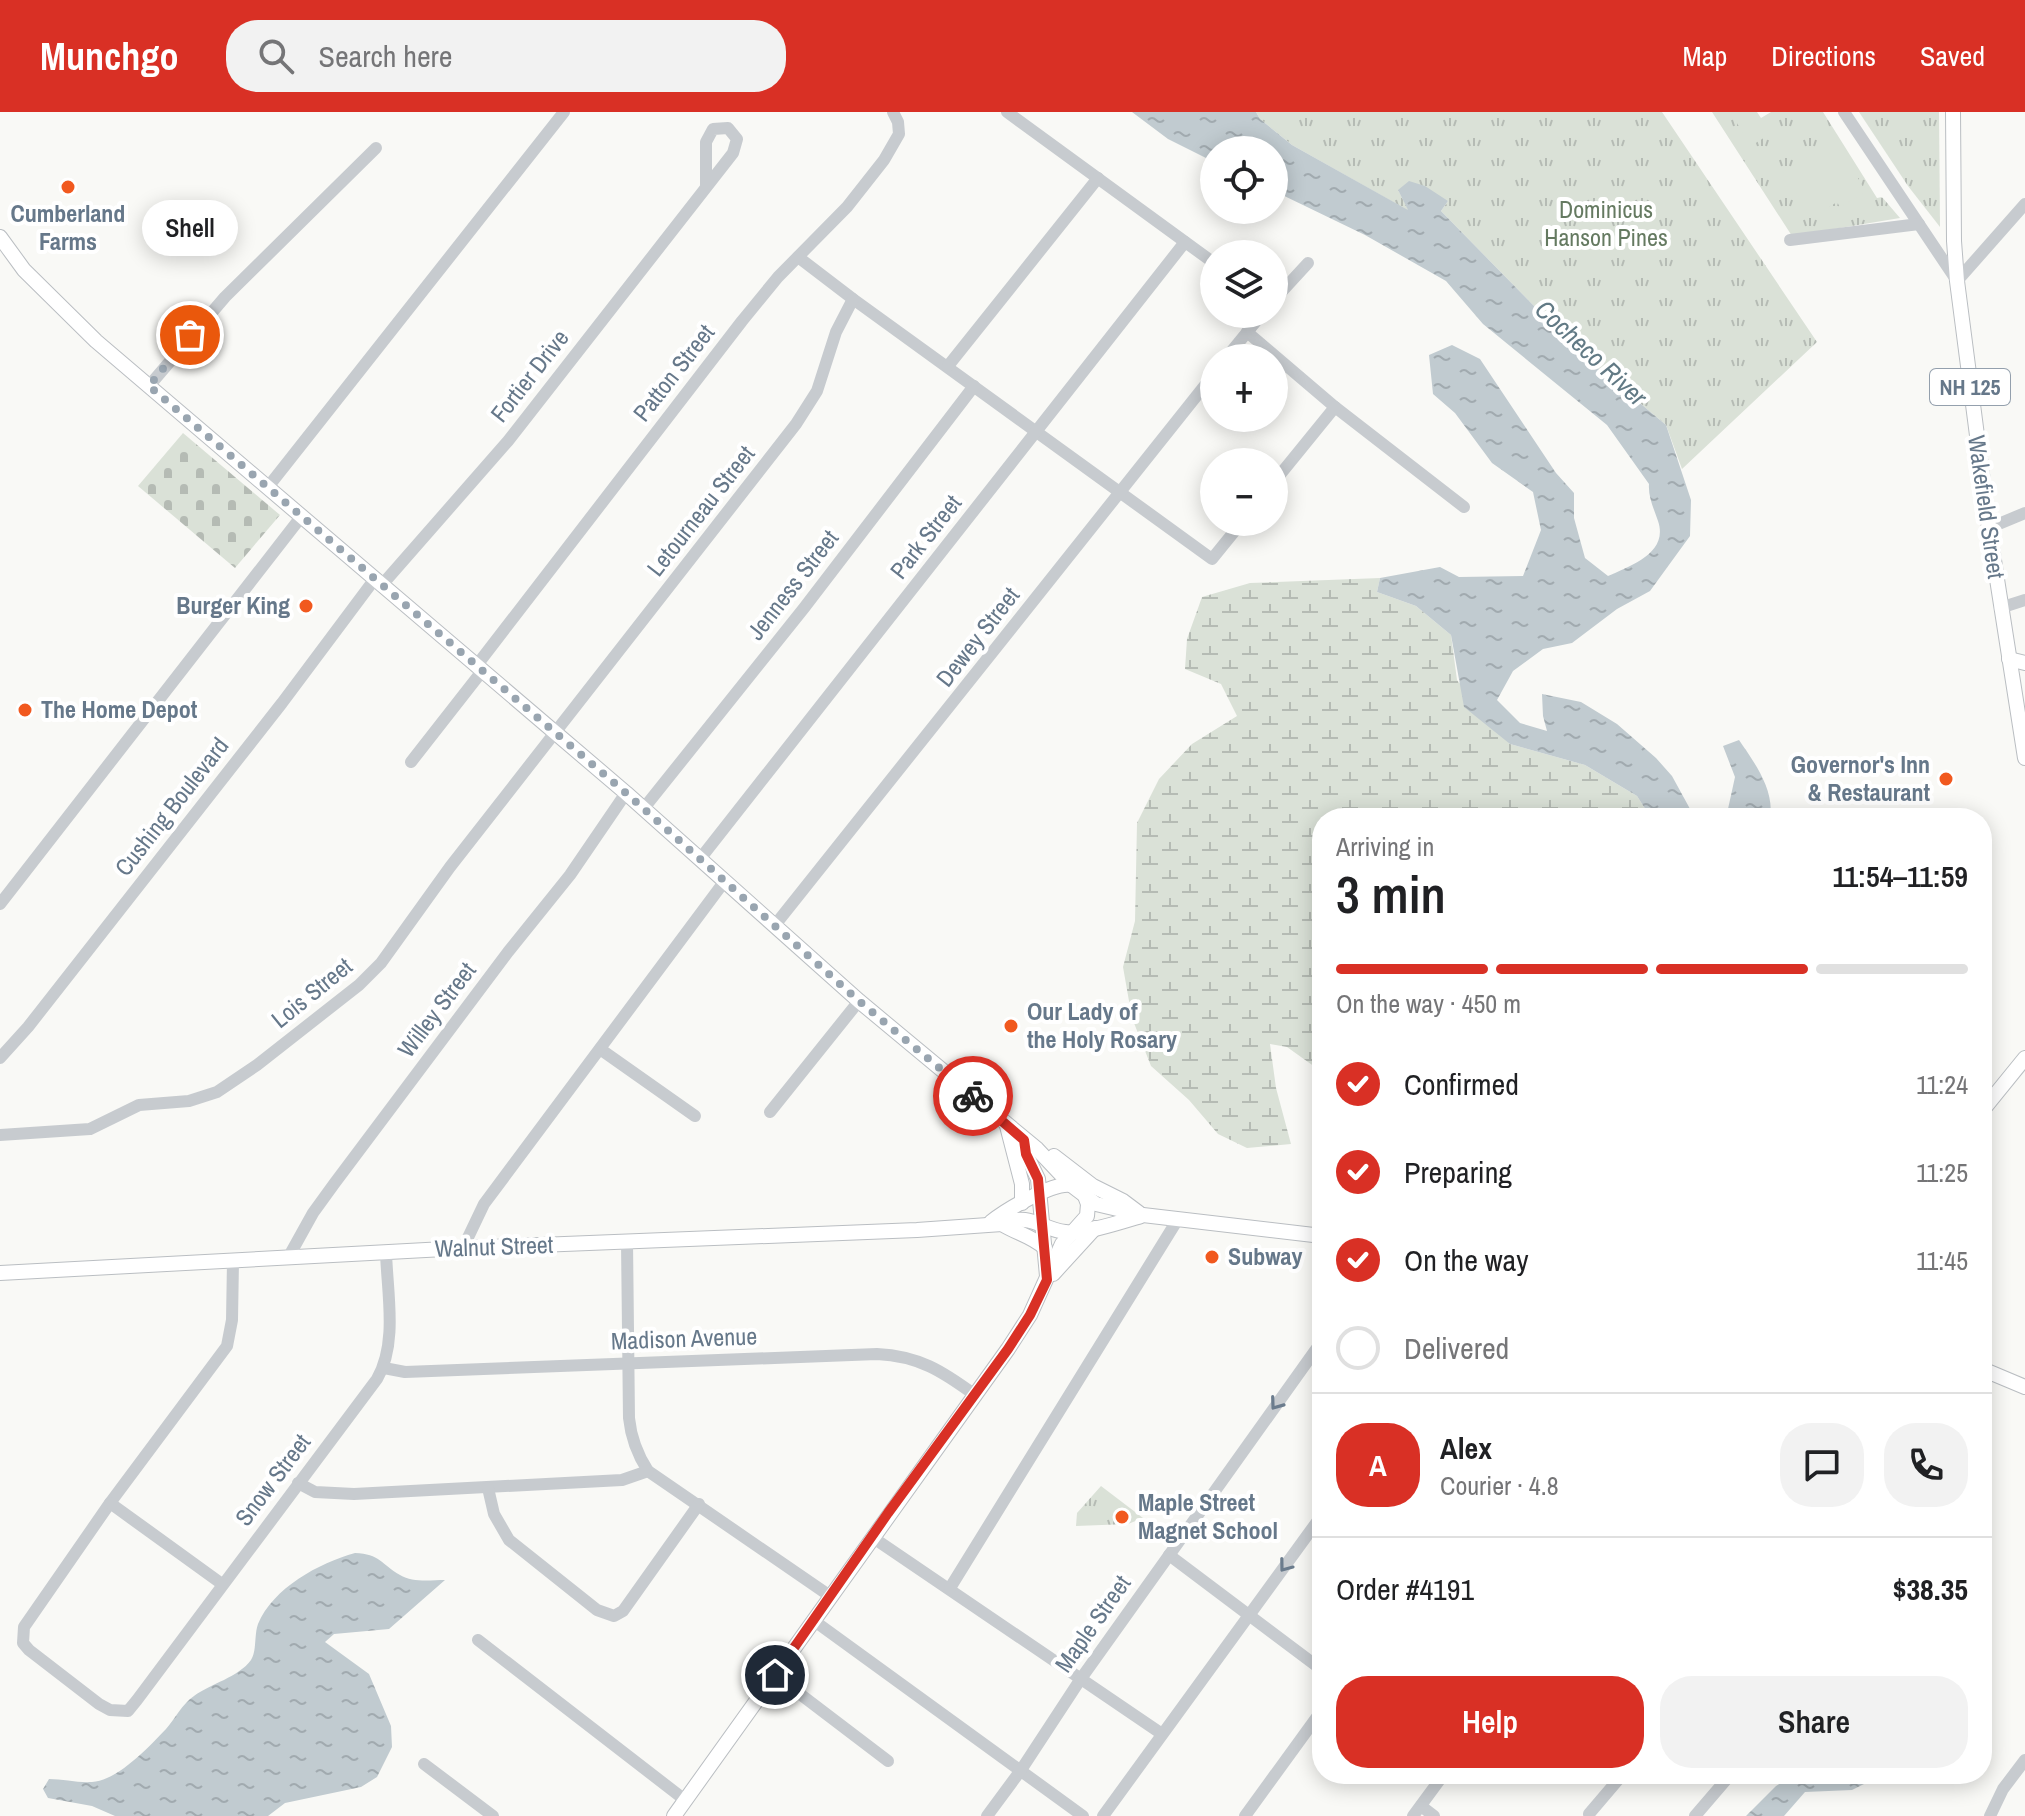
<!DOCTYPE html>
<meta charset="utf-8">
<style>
body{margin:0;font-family:"Archivo Narrow",sans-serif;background:#f2f2f2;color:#202124;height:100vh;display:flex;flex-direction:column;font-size:30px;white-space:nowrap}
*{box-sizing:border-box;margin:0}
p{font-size:26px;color:#757577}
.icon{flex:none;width:44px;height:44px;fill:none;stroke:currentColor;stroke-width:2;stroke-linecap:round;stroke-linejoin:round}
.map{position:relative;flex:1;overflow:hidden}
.drawer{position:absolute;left:1312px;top:696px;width:680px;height:976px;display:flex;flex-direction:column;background:#fff;border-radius:32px;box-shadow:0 4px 20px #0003}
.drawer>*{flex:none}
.tools{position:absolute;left:1200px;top:24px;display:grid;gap:16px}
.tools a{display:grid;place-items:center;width:88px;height:88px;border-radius:50%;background:#fff;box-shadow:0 4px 20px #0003;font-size:40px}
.pin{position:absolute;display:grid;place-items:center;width:68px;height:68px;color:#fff;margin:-34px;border:4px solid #fff;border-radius:50%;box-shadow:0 2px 8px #0007}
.courier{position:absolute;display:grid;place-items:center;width:80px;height:80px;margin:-40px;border:6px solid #d93025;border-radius:50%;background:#fff;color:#222;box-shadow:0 2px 10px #0007}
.bubble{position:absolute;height:56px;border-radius:28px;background:#fff;box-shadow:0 4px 20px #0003;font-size:26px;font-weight:600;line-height:56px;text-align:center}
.overview em{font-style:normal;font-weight:600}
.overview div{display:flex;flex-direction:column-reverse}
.overview{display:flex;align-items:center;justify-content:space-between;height:136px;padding:0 24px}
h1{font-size:52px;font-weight:600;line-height:60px}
.bar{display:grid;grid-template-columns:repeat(4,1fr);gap:12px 8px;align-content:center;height:96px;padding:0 24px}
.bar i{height:10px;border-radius:6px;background:#e0e0e0}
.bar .on{background:#d93025}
.bar p{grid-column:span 4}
.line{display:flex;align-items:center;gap:20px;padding:0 24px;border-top:2px solid #e0e0e0}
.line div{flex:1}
.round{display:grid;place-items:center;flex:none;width:84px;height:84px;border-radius:32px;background:#f2f2f2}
ol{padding:0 24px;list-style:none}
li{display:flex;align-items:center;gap:24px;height:88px}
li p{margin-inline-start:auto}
li .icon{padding:8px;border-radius:50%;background:#d93025;color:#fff;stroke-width:4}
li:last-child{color:#757577}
li i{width:44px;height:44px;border:4px solid #e0e0e0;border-radius:50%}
.action{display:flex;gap:16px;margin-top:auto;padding:16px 24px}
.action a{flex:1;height:92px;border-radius:32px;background:#d93025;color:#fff;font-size:32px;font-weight:600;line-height:92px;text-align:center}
.action a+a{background:#f2f2f2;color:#202124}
header{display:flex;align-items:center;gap:48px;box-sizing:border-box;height:112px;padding:0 40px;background:#d93025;color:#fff}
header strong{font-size:38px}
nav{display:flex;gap:44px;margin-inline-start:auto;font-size:28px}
.search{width:560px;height:72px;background:#f2f2f2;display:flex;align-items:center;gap:20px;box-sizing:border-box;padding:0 28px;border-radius:32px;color:#757577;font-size:30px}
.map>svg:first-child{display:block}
.grass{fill:url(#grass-tufts)}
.wetland{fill:url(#wetland-marsh)}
.cemetery{fill:url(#cemetery-stones)}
.garden{fill:#dae1d7}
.water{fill:url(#water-ripples)}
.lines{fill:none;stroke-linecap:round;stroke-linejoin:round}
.major-casing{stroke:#babec2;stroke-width:16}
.minor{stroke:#c7cbcf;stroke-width:12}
.major{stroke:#fff;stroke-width:14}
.oneway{stroke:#6b7c8d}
.done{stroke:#99a5b0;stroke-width:8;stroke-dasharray:0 14.4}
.route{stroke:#d93025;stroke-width:10}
.poi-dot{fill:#f1591f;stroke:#fff;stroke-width:3}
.labels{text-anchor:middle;stroke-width:8;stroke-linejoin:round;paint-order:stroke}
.shield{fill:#fff;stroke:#94a0ad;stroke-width:2}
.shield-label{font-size:22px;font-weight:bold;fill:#66788a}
.park-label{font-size:24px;fill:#657a61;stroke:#fff}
.poi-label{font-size:24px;font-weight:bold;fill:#66788a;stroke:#fff;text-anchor:start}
.street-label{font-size:24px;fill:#66788a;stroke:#fff}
.water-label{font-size:26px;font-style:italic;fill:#627a85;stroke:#fff}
</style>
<header>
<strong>Munchgo</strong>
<div class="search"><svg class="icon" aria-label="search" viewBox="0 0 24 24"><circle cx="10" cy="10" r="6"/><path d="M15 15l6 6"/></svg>Search here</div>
<nav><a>Map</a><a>Directions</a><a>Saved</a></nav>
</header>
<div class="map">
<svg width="2025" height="1704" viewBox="0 0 2025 1704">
<defs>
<pattern id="grass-tufts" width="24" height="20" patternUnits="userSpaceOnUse" patternTransform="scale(2)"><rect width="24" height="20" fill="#dae1d7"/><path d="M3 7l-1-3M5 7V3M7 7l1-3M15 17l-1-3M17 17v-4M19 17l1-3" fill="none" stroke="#b5bbb4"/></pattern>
<pattern id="wetland-marsh" width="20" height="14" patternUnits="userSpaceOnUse" patternTransform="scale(2)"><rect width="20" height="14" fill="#dae1d7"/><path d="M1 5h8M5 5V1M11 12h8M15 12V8" fill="none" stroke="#b5bbb4"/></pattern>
<pattern id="cemetery-stones" width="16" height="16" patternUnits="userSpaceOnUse" patternTransform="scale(2)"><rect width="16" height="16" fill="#dae1d7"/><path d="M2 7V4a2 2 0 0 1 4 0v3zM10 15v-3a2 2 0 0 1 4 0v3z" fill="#b5bbb4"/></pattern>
<pattern id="water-ripples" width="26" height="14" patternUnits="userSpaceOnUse" patternTransform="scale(2)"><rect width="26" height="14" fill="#c1cbd0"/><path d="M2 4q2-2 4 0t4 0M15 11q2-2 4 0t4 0" fill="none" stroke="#a1aaaf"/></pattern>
</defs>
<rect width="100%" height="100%" fill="#f9f9f6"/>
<g class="grass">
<polygon points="1256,0 1662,0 1817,230 1682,357 1666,313 1579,240 1441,99 1448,89 1398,78 1409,99 1292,33 1260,7"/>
<polygon points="1712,0 1757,0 1761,6 1771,0 1823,0 1877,86 1882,85 1900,106 1792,124"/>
<polygon points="1859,0 1939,0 1940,115 1908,74"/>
<polygon points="1101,1374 1143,1406 1128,1412 1076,1414 1077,1401"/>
</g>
<polygon class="wetland" points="1380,466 1377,480 1416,494 1451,523 1457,568 1510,632 1585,653 1637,684 1651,706 1554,706 1517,703 1504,706 1322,706 1322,960 1287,935 1270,932 1276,976 1291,1032 1247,1036 1218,1022 1189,988 1151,954 1132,906 1123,855 1135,809 1137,711 1159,667 1192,632 1237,604 1221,572 1185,557 1187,527 1202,485 1250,471"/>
<polygon class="cemetery" points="183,321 280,403 235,456 138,374"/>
<g class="garden">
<polygon points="1730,0 1754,0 1770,22 1751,34"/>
<polygon points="1840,35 1866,80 1840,95 1837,90 1812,106 1783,60 1809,44 1814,51"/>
</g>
<g class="water">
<path d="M1132,0H1256L1260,7L1292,33L1408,98L1398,78L1409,69L1425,74L1448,89L1441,99L1579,240L1666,313L1691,388L1690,424L1650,479L1617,497L1572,531L1543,537L1513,559L1497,588L1520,611L1547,619L1543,604L1542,582L1581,590L1617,612L1656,646L1672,664L1695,706H1651L1637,684L1585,653L1510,632L1464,595L1451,523L1416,494L1377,480L1380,466L1440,455L1459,465L1523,464L1541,418L1533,380L1492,351L1455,301L1433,282L1429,243L1452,233L1480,247L1556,361L1574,381V406L1585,446L1608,464C1630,454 1669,441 1658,409C1654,397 1648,385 1649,372L1607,313L1483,212L1446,169L1365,123L1274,79V38H1214V50L1168,27Z"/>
<path d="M1739,628C1754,650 1775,678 1770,706H1726L1735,665L1723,634Z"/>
<path d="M355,1441C380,1442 381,1452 400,1463C413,1471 431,1468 445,1468L389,1517L334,1522L325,1530L369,1562L391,1614L392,1635L377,1665L361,1675L285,1691L268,1704H115L92,1694L48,1686L43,1677L49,1667C63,1667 78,1671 92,1670C117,1669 149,1635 166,1617C175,1607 182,1592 194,1584C210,1572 239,1565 251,1548C257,1538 254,1523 258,1512C273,1476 319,1451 355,1441Z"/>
<polygon points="1796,1662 1884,1662 1852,1678 1805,1680 1784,1704 1746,1704 1776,1674"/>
</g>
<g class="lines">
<defs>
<g id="major">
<polyline points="1953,0 1954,129 1957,169 1989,416 2025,646"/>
<polyline points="0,125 24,158 96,229 626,681 859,889 1037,1037 1071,1073 1096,1092 1143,1103 1322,1124"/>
<polyline points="2009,547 2025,551"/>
<polyline points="1982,999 2025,946"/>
<polyline points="1007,1014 1022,1072 1022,1091"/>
<polyline points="1024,1028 1026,1042 1038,1067 1047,1164"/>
<polyline points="1054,1044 1093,1074 1123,1089 1139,1101"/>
<path d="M991,1110C1006,1098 1053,1070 1071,1073"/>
<path d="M1002,1112C1016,1121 1032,1124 1045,1136"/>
<path d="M0,1161L463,1136L917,1118L1002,1112C1030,1100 1041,1117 1065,1120C1082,1123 1124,1109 1141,1104"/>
<polyline points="1053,1162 1095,1116"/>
<polyline points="1982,1257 2025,1275"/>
<polyline points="674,1704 1008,1237 1030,1203 1062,1132 1087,1104 1088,1092 1085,1084"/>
</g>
</defs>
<use href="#major" class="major-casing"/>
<g class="minor">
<polyline points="1007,0 1214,151"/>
<polyline points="1844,0 1957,169 2025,92"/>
<polyline points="1790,128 1919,112"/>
<polyline points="798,145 853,187 1212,447 1242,410"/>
<polyline points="1274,188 1308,151"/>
<polyline points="1247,220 1335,295 1464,395"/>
<polyline points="1226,246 1262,202"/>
<polyline points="948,254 1098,66"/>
<polyline points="149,274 225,185 376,36"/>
<polyline points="1274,370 1335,295"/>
<polyline points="268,375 564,0"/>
<polyline points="1989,416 2025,401"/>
<polyline points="381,474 508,329 733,41 737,27 728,16 713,17 706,30 706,74"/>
<polyline points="2000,496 2025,488"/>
<polyline points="477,553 742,209 778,165 847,95 884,48 899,22 898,10 893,0"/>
<polyline points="411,650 483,558"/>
<polyline points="644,696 804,496 974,274"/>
<polyline points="700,747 1185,130"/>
<polyline points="0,792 301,405"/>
<polyline points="775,813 1214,262"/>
<polyline points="600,937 695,1004"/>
<polyline points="0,946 28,915 282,591 374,468"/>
<polyline points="770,1000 859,889"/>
<polyline points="0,1023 90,1017 139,993 189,989 217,980 257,953 359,873 381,851 450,755 796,312 817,279 836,220 853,187"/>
<path d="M627,1130L629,1306C631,1326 637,1342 648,1359L830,1484"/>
<polyline points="463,1136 484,1092 724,770"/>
<polyline points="288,1146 313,1101 334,1072 508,840 570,763 626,681"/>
<path d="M233,1149L232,1208L227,1234L110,1391L24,1515L23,1531L29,1538L99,1592L110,1598L128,1599L137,1588L377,1267C398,1231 387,1180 386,1140"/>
<path d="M384,1256L405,1260L877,1242C919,1244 942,1259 975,1283"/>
<polyline points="298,1371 315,1380 354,1382 622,1368 648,1359"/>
<polyline points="488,1376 494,1402 509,1428 597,1498 614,1504 623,1499 699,1392"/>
<polyline points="110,1391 222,1472"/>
<polyline points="872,1425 1162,1622"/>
<polyline points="1169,1443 1322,1558"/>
<polyline points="950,1476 1178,1107"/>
<polyline points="813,1508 1083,1704"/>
<polyline points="478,1528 685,1688"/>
<polyline points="775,1563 888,1649"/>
<polyline points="424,1652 493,1704"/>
<polyline points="1421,1694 1434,1704"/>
<polyline points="1589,1702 1623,1662"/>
<polyline points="987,1704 1021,1658 1080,1568 1322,1229"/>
<polyline points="1103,1704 1322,1403"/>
<polyline points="1245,1704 1322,1598"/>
<polyline points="1413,1704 1444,1662"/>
<polyline points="1695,1704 1731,1662"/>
<polyline points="1990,1704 2003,1677 2025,1648"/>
</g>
<use href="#major" class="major"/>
</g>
<defs><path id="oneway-chevron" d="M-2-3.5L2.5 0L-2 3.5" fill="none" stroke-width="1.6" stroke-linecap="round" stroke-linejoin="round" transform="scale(2)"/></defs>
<g class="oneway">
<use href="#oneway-chevron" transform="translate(1276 1292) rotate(126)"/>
<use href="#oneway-chevron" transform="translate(1285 1454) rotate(127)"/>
</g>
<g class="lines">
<polyline class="done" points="190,223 149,274 626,681 859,889 973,984"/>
<polyline class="route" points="775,1563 888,1401 1008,1237 1030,1203 1047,1168 1038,1067 1026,1042 1024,1028 973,984"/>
</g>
<g class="poi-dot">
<circle cx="68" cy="75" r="8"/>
<circle cx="306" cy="494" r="8"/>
<circle cx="25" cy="598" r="8"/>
<circle cx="1946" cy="667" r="8"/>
<circle cx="1011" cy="914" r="8"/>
<circle cx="1212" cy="1145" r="8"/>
<circle cx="1122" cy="1405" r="8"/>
</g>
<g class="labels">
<rect class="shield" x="1930" y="257" width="80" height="36" rx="6"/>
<g class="shield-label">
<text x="1970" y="283">NH 125</text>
</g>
<g class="park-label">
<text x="1606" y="106">Dominicus<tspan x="1606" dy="28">Hanson Pines</tspan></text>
</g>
<g class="poi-label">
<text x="68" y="110" text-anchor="middle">Cumberland<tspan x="68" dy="28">Farms</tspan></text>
<text x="290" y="502" text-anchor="end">Burger King</text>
<text x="41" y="606">The Home Depot</text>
<text x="1930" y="661" text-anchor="end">Governor's Inn<tspan x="1930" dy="28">&amp; Restaurant</tspan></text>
<text x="1027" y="908">Our Lady of<tspan x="1027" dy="28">the Holy Rosary</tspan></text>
<text x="1228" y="1153">Subway</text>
<text x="1138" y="1399">Maple Street<tspan x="1138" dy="28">Magnet School</tspan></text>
</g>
<g class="street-label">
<text transform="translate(674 261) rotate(-52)" y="8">Patton Street</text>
<text transform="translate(530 264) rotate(-52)" y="8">Fortier Drive</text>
<text transform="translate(1986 395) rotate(82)" y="8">Wakefield Street</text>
<text transform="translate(701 399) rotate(-52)" y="8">Letourneau Street</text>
<text transform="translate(926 425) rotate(-52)" y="8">Park Street</text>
<text transform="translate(793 473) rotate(-52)" y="8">Jenness Street</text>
<text transform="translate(978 525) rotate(-52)" y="8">Dewey Street</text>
<text transform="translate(172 695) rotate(-52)" y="8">Cushing Boulevard</text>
<text transform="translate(312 881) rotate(-39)" y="8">Lois Street</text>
<text transform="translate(437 898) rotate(-53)" y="8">Willey Street</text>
<text transform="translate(494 1135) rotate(-2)" y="8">Walnut Street</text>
<text transform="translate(684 1227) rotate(-2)" y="8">Madison Avenue</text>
<text transform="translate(273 1368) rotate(-53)" y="8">Snow Street</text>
<text transform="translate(1093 1512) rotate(-55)" y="8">Maple Street</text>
</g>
<g class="water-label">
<text transform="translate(1591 241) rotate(43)" y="9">Cocheco River</text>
</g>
</g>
</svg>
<div class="tools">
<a><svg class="icon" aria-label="locate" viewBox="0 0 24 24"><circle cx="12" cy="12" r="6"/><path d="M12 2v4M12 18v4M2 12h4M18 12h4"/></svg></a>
<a><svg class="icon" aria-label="layers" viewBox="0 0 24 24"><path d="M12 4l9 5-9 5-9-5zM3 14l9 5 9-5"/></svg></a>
<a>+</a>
<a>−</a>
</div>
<div class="pin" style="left:190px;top:223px;background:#ea580c"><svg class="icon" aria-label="bag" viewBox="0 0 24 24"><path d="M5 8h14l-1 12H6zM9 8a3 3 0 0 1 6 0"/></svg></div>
<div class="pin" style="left:775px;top:1563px;background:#1f2937"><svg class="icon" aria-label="home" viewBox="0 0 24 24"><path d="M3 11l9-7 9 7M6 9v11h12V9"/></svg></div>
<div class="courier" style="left:973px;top:984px"><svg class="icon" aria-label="bike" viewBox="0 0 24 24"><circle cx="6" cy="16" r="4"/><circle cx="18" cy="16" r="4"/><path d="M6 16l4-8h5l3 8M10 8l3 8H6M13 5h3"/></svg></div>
<div class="bubble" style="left:142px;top:88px;width:96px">Shell</div>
<section class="drawer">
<div class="overview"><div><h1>3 min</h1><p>Arriving in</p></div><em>11:54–11:59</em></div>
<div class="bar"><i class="on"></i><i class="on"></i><i class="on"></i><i></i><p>On the way · 450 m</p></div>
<ol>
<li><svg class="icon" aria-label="check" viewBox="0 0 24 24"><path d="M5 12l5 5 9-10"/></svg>Confirmed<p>11:24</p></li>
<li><svg class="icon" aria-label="check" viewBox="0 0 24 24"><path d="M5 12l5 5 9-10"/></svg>Preparing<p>11:25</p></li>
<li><svg class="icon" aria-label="check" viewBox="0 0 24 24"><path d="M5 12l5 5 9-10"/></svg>On the way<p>11:45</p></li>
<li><i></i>Delivered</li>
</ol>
<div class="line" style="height:144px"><b class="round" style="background:#d93025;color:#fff">A</b><div><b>Alex</b><p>Courier · 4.8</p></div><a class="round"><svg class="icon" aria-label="chat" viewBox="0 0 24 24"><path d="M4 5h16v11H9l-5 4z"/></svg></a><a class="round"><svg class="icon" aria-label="phone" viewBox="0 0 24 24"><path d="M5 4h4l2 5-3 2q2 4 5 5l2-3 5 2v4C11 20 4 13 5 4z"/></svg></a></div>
<div class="line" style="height:104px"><div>Order #4191</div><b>$38.35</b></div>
<div class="action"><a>Help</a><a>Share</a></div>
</section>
</div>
